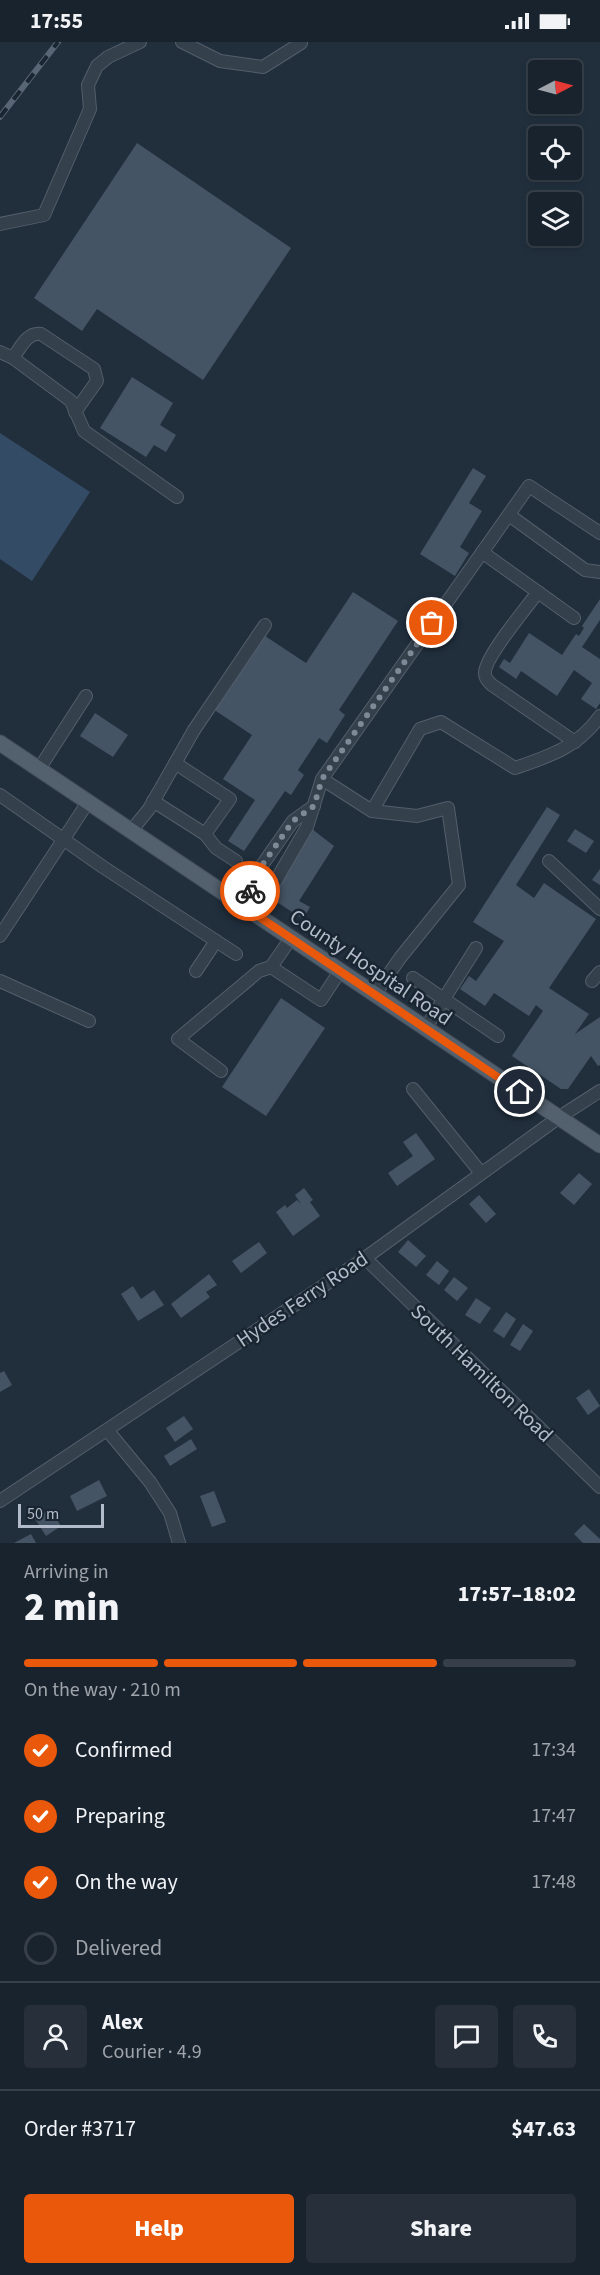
<!DOCTYPE html>
<meta charset="utf-8">
<style>
body{margin:0;font-family:"Source Sans 3",sans-serif;background:#262f3a;color:#f1f3f6;height:100vh;display:flex;flex-direction:column;font-size:22px;white-space:nowrap}
*{box-sizing:border-box;margin:0}
p{font-size:20px;color:#9fa4aa}
.icon{flex:none;width:33px;height:33px;fill:none;stroke:currentColor;stroke-width:2;stroke-linecap:round;stroke-linejoin:round}
.map{position:relative;height:1501px;overflow:hidden}
.drawer{display:flex;flex-direction:column;background:#19232e;flex:1}
.drawer>*{flex:none}
.needle{width:39px;rotate:84deg}
.controls{position:absolute;left:528px;top:18px;display:grid;gap:12px}
.controls a{display:grid;place-items:center;width:54px;height:54px;border-radius:6px;background:#19232e;box-shadow:0 3px 9px #0003,0 0 0 2px #37404a;font-size:30px}
.scale{position:absolute;left:18px;bottom:15px;width:86px;box-sizing:border-box;padding-left:6px;border:3px solid #b1bbc9;border-top:0;font-size:16px;line-height:21px;white-space:nowrap;color:#b1bbc9;-webkit-text-stroke:4px #1a2532;paint-order:stroke}
.pin{position:absolute;display:grid;place-items:center;width:51px;height:51px;color:#fff;margin:-26px;border:3px solid #fff;border-radius:50%;box-shadow:0 2px 6px #0007}
.courier{position:absolute;display:grid;place-items:center;width:60px;height:60px;margin:-30px;border:4px solid #ea580c;border-radius:50%;background:#fff;color:#222;box-shadow:0 2px 8px #0007}
.overview em{font-style:normal;font-weight:800}
.overview div{display:flex;flex-direction:column-reverse}
.overview{display:flex;align-items:center;justify-content:space-between;height:102px;padding:0 24px}
h1{font-size:39px;font-weight:800;line-height:45px}
.bar{display:grid;grid-template-columns:repeat(4,1fr);gap:9px 6px;align-content:center;height:72px;padding:0 24px}
.bar i{height:8px;border-radius:4px;background:#37404a}
.bar .selected{background:#ea580c}
.bar p{grid-column:span 4}
.line{display:flex;align-items:center;gap:15px;padding:0 24px;border-top:2px solid #37404a}
.line div{flex:1}
.round{display:grid;place-items:center;flex:none;width:63px;height:63px;border-radius:6px;background:#262f3a}
ol{padding:0 24px;list-style:none}
li{display:flex;align-items:center;gap:18px;height:66px}
li p{margin-inline-start:auto}
li .icon{padding:6px;border-radius:50%;background:#ea580c;color:#fff;stroke-width:4}
li:last-child{color:#9fa4aa}
li i{width:33px;height:33px;border:3px solid #37404a;border-radius:50%}
.action{display:flex;gap:12px;margin-top:auto;padding:12px 24px}
.action a{flex:1;height:69px;border-radius:6px;background:#ea580c;color:#fff;font-size:24px;font-weight:800;line-height:69px;text-align:center}
.action a+a{background:#262f3a;color:#f1f3f6}
.status{display:flex;justify-content:space-between;align-items:center;height:42px;padding:0 30px;background:#19232e;direction:ltr}
.status svg{height:16px;fill:currentColor}
.map>svg:first-child{display:block}
.water{fill:#344b65}
.building{fill:#455464}
.lines{fill:none;stroke-linecap:round;stroke-linejoin:round}
.minor-casing{stroke:#535e6b;stroke-width:14}
.major-casing{stroke:#414c59;stroke-width:17}
.minor{stroke:#35404d;stroke-width:12}
.major{stroke:#53606d;stroke-width:15}
.rail-casing{stroke:#576574;stroke-width:6}
.rail{stroke:#1a2532;stroke-width:4;stroke-dasharray:11;stroke-linecap:butt}
.done{stroke:#7f8a98;stroke-width:6;stroke-dasharray:0 10.8}
.route{stroke:#ea580c;stroke-width:8}
.labels{text-anchor:middle;stroke-width:5;stroke-linejoin:round;paint-order:stroke}
.street-label{font-size:21px;fill:#b1bbc9;stroke:#1a2532}
</style>
<div class="status"><b>17:55</b><svg viewBox="0 0 49 12"><path d="M0 12V9h3v3zM5 12V6h3v6zM10 12V3h3v9zM15 12V0h3v12zM26 1h20v11H26zM47 4h2v5h-2z"/></svg></div>
<div class="map">
<svg width="600" height="1501" viewBox="0 0 600 1501">
<rect width="100%" height="100%" fill="#212f3d"/>
<polygon class="water" points="0,391 90,450 32,539 0,517"/>
<g class="building">
<polygon points="137,101 291,206 203,338 97,267 82,289 34,256"/>
<polygon points="132,335 173,361 160,383 176,393 166,410 154,403 146,415 100,386"/>
<polygon points="473,426 486,434 469,461 482,469 460,505 469,511 455,534 420,512"/>
<polygon points="353,550 398,579 339,668 345,673 327,701 319,696 298,728 304,733 291,753 285,749 244,809 228,799 255,758 223,737 252,693 213,667 262,592 306,621"/>
<polygon points="600,557 600,578 582,605 600,617 600,661 596,667 581,657 592,641 574,628 557,654 521,629 516,637 499,625 504,617 510,621 529,591 562,613 576,592 579,594 584,586 582,584"/>
<polygon points="95,671 128,693 113,715 80,694"/>
<polygon points="547,765 560,773 516,843 534,856 544,841 596,877 549,946 589,972 575,992 600,975 600,1023 598,1024 591,1014 568,1047 561,1047 512,1014 543,969 536,963 529,974 494,951 485,964 460,947 469,934 476,939 504,899 473,880"/>
<polygon points="312,787 334,804 299,859 310,865 303,877 269,855"/>
<polygon points="575,787 594,799 586,811 567,799"/>
<polygon points="600,827 600,843 592,838"/>
<polygon points="281,956 325,986 266,1074 222,1045"/>
<polygon points="416,1091 435,1117 397,1144 388,1131 413,1114 403,1100"/>
<polygon points="579,1131 592,1142 574,1163 560,1151"/>
<polygon points="304,1146 313,1158 310,1160 320,1174 293,1194 276,1170 285,1163 287,1166 297,1158 301,1162 295,1153"/>
<polygon points="479,1153 496,1172 486,1181 469,1162"/>
<polygon points="408,1198 426,1214 416,1225 398,1210"/>
<polygon points="259,1200 267,1211 241,1231 232,1219"/>
<polygon points="437,1219 449,1229 439,1243 426,1233"/>
<polygon points="209,1232 217,1243 206,1250 210,1255 181,1276 171,1262"/>
<polygon points="454,1235 468,1246 457,1259 444,1248"/>
<polygon points="133,1244 141,1257 154,1248 164,1263 138,1279 121,1252"/>
<polygon points="476,1256 491,1266 480,1282 465,1273"/>
<polygon points="506,1270 516,1277 504,1296 493,1289"/>
<polygon points="523,1282 533,1289 520,1309 510,1303"/>
<polygon points="4,1329 12,1343 0,1350 0,1331"/>
<polygon points="589,1347 600,1364 588,1373 576,1356"/>
<polygon points="184,1374 193,1387 175,1400 166,1386"/>
<polygon points="191,1397 197,1407 170,1424 164,1414"/>
<polygon points="99,1438 107,1454 77,1469 70,1454"/>
<polygon points="214,1449 226,1480 212,1485 200,1454"/>
<polygon points="50,1467 61,1484 46,1494 35,1477"/>
<polygon points="584,1482 600,1497 600,1501 583,1501 574,1492"/>
<polygon points="31,1492 36,1501 14,1501"/>
</g>
<g class="lines">
<defs>
<g id="minor">
<polyline points="182,0 220,19 263,25 301,1"/>
<polyline points="0,182 44,173 90,67 88,43 97,24 108,15 140,0"/>
<polyline points="0,310 13,316 71,359 84,389 177,455"/>
<path d="M13,316C21,305 27,290 41,292L94,327L97,339L75,370"/>
<polyline points="509,473 585,528 600,530"/>
<polyline points="482,510 574,576"/>
<path d="M538,550C527,565 483,617 485,632C485,637 489,640 492,643L575,700"/>
<polyline points="175,721 230,757 205,792"/>
<polyline points="39,727 86,654"/>
<path d="M322,737L372,769L420,687L441,680L515,726C550,714 578,705 600,674"/>
<polyline points="0,753 103,825 236,912"/>
<polyline points="153,759 205,792 216,806 236,819"/>
<polyline points="372,769 417,774 448,766 459,843 400,916 375,952"/>
<polyline points="131,789 149,767 194,688 265,583"/>
<polyline points="549,819 600,867"/>
<polyline points="251,855 249,842 293,779 314,764"/>
<polyline points="240,862 271,847 307,785 322,737 529,444 600,491"/>
<polyline points="0,894 88,760"/>
<polyline points="291,896 271,925 321,958 340,929"/>
<polyline points="196,929 216,899"/>
<polyline points="413,936 498,994"/>
<polyline points="0,939 89,979"/>
<polyline points="592,939 600,930"/>
<polyline points="425,987 476,906"/>
<polyline points="221,1029 178,997 259,929 271,925"/>
<polyline points="413,1047 481,1131"/>
<polyline points="365,1216 600,1445"/>
<polyline points="108,1389 150,1440 170,1471 179,1501"/>
<polyline points="0,1459 365,1216 558,1076 600,1049"/>
</g>
<polyline id="major" points="0,701 600,1103"/>
</defs>
<use href="#minor" class="minor-casing"/>
<use href="#major" class="major-casing"/>
<use href="#minor" class="minor"/>
<use href="#major" class="major"/>
<defs>
<polyline id="rail" points="0,75 58,0"/>
</defs>
<use href="#rail" class="rail-casing"/>
<use href="#rail" class="rail"/>
</g>
<g class="lines">
<polyline class="done" points="250,849 249,842 293,779 314,764 322,737 432,581"/>
<polyline class="route" points="250,849 251,855 240,862 520,1050"/>
</g>
<g class="labels">
<g class="street-label">
<text transform="translate(371 925) rotate(34)" y="7">County Hospital Road</text>
<text transform="translate(302 1257) rotate(-34)" y="7">Hydes Ferry Road</text>
<text transform="translate(482 1331) rotate(44)" y="7">South Hamilton Road</text>
</g>
</g>
</svg>
<div class="controls">
<a><svg class="needle" viewBox="-14 -14 28 28"><path d="M0-13l5 13h-10z" fill="#e53935"/><path d="M0 13l5-13h-10z" fill="#9fa4aa"/></svg></a>
<a><svg class="icon" aria-label="locate" viewBox="0 0 24 24"><circle cx="12" cy="12" r="6"/><path d="M12 2v4M12 18v4M2 12h4M18 12h4"/></svg></a>
<a><svg class="icon" aria-label="layers" viewBox="0 0 24 24"><path d="M12 4l9 5-9 5-9-5zM3 14l9 5 9-5"/></svg></a>
</div>
<div class="scale">50 m</div>
<div class="pin" style="left:432px;top:581px;background:#ea580c"><svg class="icon" aria-label="bag" viewBox="0 0 24 24"><path d="M5 8h14l-1 12H6zM9 8a3 3 0 0 1 6 0"/></svg></div>
<div class="pin" style="left:520px;top:1050px;background:#1f2937"><svg class="icon" aria-label="home" viewBox="0 0 24 24"><path d="M3 11l9-7 9 7M6 9v11h12V9"/></svg></div>
<div class="courier" style="left:250px;top:849px"><svg class="icon" aria-label="bike" viewBox="0 0 24 24"><circle cx="6" cy="16" r="4"/><circle cx="18" cy="16" r="4"/><path d="M6 16l4-8h5l3 8M10 8l3 8H6M13 5h3"/></svg></div>
</div>
<section class="drawer">
<div class="overview"><div><h1>2 min</h1><p>Arriving in</p></div><em>17:57–18:02</em></div>
<div class="bar"><i class="selected"></i><i class="selected"></i><i class="selected"></i><i></i><p>On the way · 210 m</p></div>
<ol>
<li><svg class="icon" aria-label="check" viewBox="0 0 24 24"><path d="M5 12l5 5 9-10"/></svg>Confirmed<p>17:34</p></li>
<li><svg class="icon" aria-label="check" viewBox="0 0 24 24"><path d="M5 12l5 5 9-10"/></svg>Preparing<p>17:47</p></li>
<li><svg class="icon" aria-label="check" viewBox="0 0 24 24"><path d="M5 12l5 5 9-10"/></svg>On the way<p>17:48</p></li>
<li><i></i>Delivered</li>
</ol>
<div class="line" style="height:108px"><a class="round"><svg class="icon" aria-label="person" viewBox="0 0 24 24"><circle cx="12" cy="8" r="4"/><path d="M4 21q1-7 8-7t8 7"/></svg></a><div><b>Alex</b><p>Courier · 4.9</p></div><a class="round"><svg class="icon" aria-label="chat" viewBox="0 0 24 24"><path d="M4 5h16v11H9l-5 4z"/></svg></a><a class="round"><svg class="icon" aria-label="phone" viewBox="0 0 24 24"><path d="M5 4h4l2 5-3 2q2 4 5 5l2-3 5 2v4C11 20 4 13 5 4z"/></svg></a></div>
<div class="line" style="height:78px"><div>Order #3717</div><b>$47.63</b></div>
<div class="action"><a>Help</a><a>Share</a></div>
</section>
